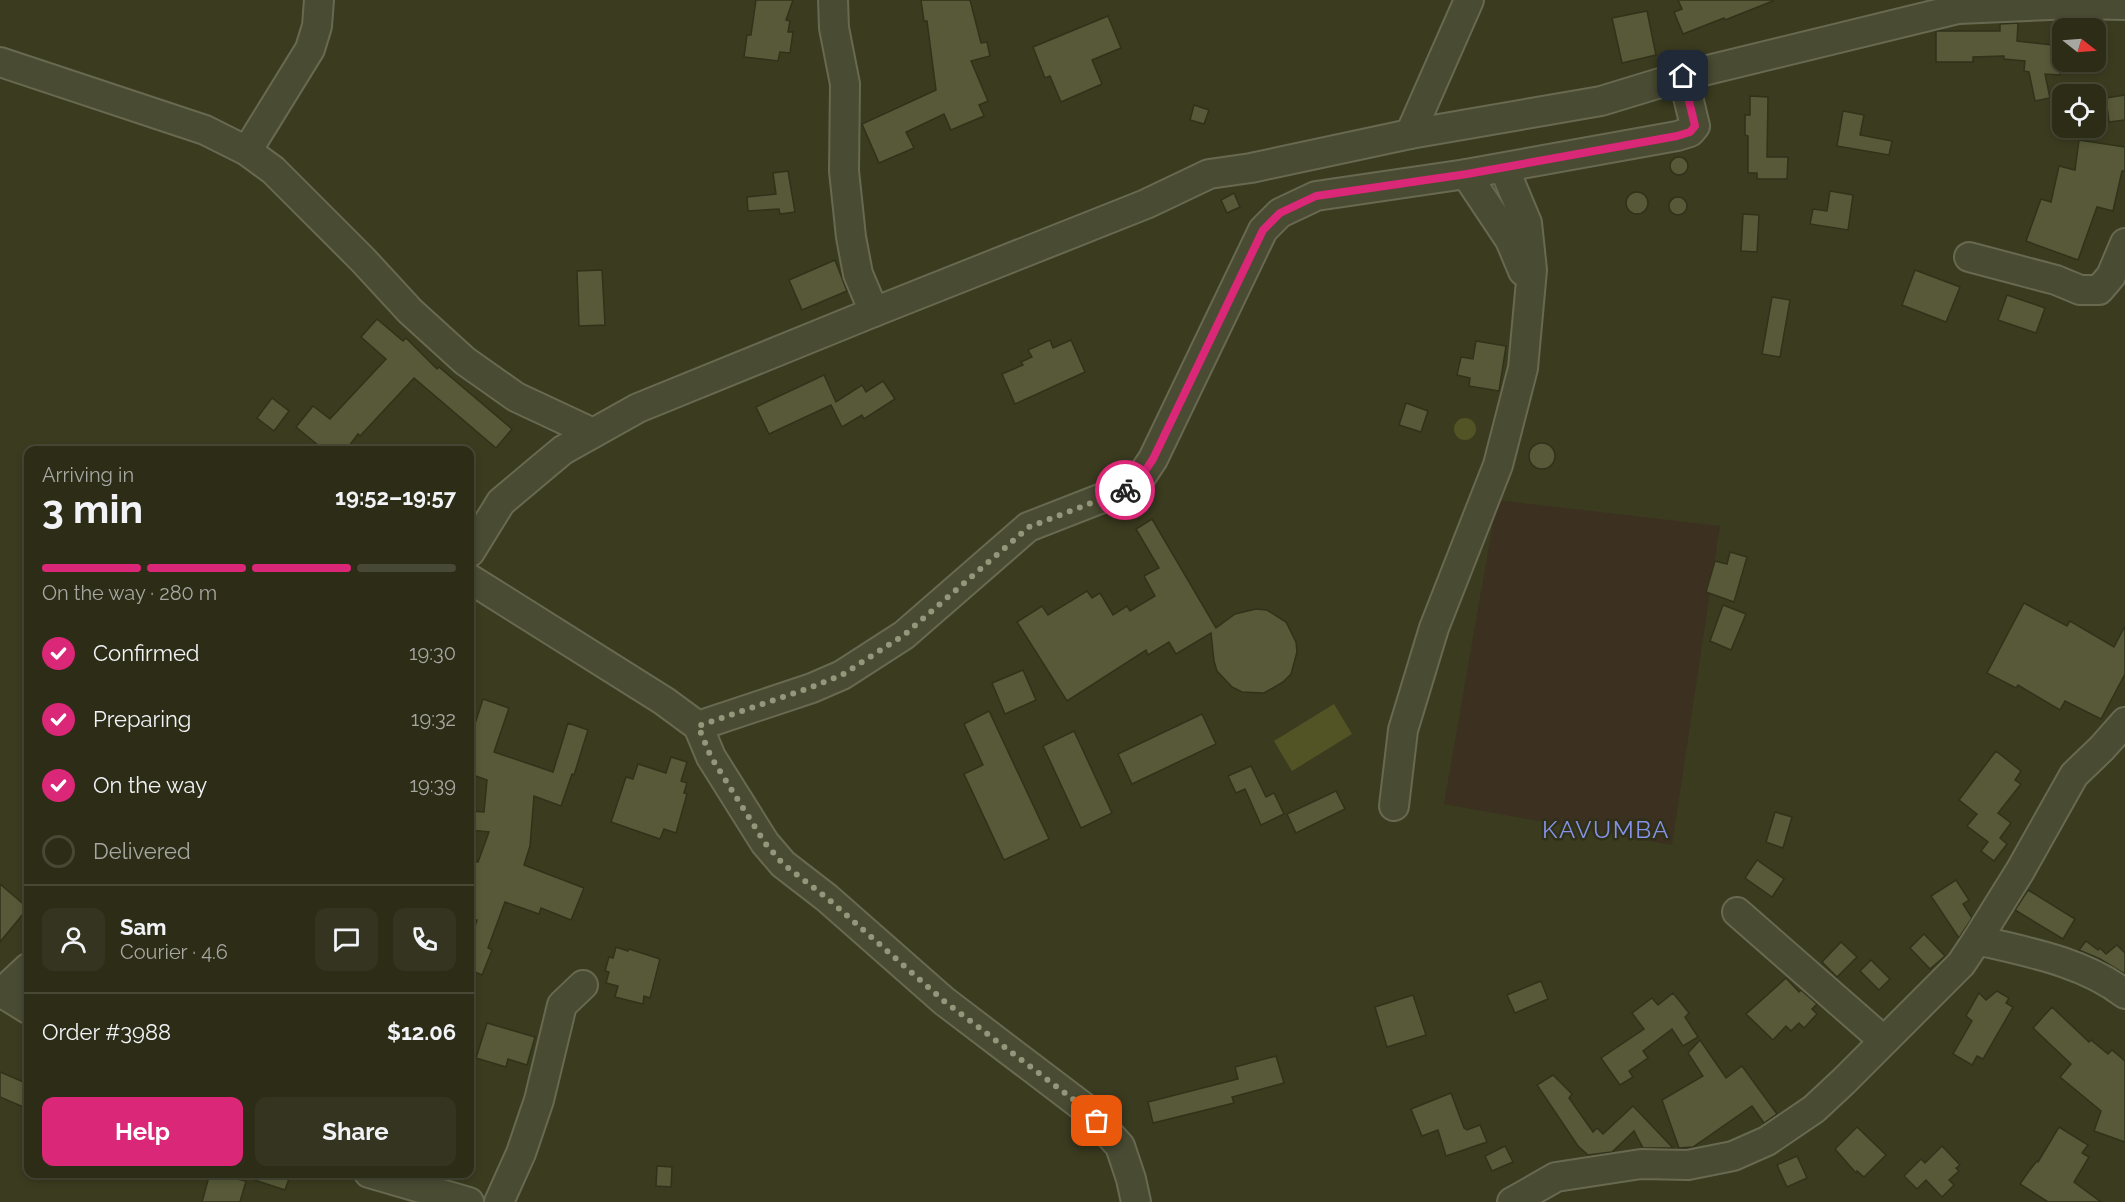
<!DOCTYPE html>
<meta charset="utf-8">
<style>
body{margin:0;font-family:Raleway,sans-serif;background:#343420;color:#f1f3f6;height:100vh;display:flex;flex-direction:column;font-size:22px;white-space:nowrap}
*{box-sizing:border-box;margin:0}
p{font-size:20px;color:#a6a7a1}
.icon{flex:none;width:33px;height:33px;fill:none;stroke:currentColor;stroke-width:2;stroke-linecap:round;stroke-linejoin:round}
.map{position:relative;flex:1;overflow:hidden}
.details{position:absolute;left:24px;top:446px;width:450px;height:732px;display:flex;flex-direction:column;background:#2c2c17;border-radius:12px;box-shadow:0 3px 9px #0003,0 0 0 2px #484836}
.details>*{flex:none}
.needle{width:39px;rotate:107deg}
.tools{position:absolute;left:2052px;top:18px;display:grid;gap:12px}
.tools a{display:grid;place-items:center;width:54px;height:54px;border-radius:12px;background:#2c2c17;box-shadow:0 3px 9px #0003,0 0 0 2px #484836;font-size:30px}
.pin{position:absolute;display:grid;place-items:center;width:51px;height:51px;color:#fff;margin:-26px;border-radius:12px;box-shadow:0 3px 9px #0006}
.courier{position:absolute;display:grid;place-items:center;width:60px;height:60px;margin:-30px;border:4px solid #db2777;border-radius:50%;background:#fff;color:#222;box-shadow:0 2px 8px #0007}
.head em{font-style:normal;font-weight:700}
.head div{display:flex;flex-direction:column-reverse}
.head{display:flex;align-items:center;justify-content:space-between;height:102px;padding:0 18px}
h1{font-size:39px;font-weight:700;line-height:45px}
.bar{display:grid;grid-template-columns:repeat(4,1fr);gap:9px 6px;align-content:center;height:72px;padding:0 18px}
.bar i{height:8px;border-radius:4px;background:#484836}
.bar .current{background:#db2777}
.bar p{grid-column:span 4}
.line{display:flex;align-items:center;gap:15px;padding:0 18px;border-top:2px solid #484836}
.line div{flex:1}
.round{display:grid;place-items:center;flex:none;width:63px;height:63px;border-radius:12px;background:#343420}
ol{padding:0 18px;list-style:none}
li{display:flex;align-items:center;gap:18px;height:66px}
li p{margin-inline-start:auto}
li .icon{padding:6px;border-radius:50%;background:#db2777;color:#fff;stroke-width:4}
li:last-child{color:#a6a7a1}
li i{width:33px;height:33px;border:3px solid #484836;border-radius:50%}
.cta{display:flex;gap:12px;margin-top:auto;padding:12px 18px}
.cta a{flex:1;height:69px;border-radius:12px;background:#db2777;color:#fff;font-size:24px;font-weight:700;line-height:69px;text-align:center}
.cta a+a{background:#343420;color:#f1f3f6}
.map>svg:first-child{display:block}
.green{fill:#3c3021}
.water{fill:#525425}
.building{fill:#575938;stroke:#31321a;stroke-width:1.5}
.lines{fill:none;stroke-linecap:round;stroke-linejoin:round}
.minor-casing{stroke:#686950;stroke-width:32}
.minor{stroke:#4a4b33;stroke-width:28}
.done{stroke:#95977b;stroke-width:6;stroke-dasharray:0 10.8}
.route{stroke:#db2777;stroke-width:8}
.labels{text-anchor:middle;stroke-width:5;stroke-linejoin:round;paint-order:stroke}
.quarter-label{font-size:24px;letter-spacing:1.5px;fill:#8691e8;stroke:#2f3018}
</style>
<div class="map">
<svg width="2125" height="1202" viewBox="0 0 2125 1202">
<rect width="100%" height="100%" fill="#3a3b1f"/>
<polygon class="green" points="1497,500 1720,526 1672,845 1444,804"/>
<g class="water">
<circle cx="1465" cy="429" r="11"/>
<polygon points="1334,704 1352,734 1292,771 1274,741"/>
</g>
<g class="building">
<polygon points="756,0 793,0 786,20 790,21 788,32 793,32 790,53 780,52 778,61 744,57 747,35 751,35"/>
<polygon points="921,0 970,0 981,43 987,42 990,56 971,61 988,101 979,105 984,116 951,130 944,114 906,132 914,148 879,163 862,124 936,90 927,21 924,21"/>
<polygon points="1678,0 1773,0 1773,1 1725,20 1724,18 1683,34 1674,12 1682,9"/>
<polygon points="1647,11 1656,55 1622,63 1612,18"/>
<polygon points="1108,16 1121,48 1092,60 1102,84 1061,102 1050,76 1045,78 1033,47"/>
<polygon points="2018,23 2017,41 2062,46 2062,68 2061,67 2060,75 2045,74 2050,98 2035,101 2029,72 2024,71 2025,61 2004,59 2004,56 1973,57 1973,62 1936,62 1936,31 2000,31 2000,24"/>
<polygon points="2125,95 2125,120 2109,122 2106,98"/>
<polygon points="1750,96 1768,97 1767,157 1788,157 1787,179 1757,179 1757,173 1748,173 1748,136 1745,135 1745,115 1750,115"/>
<polygon points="1194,105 1209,110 1204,124 1190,120"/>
<polygon points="1843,111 1864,115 1860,135 1892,141 1889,155 1837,146"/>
<polygon points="2079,140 2125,147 2125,171 2122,171 2113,211 2097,207 2078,260 2026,241 2041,199 2051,202 2059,166 2075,170"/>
<circle cx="1679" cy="166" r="9"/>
<polygon points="788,171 795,212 780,214 779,209 748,211 747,197 776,194 773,173"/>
<polygon points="1830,191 1853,195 1848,230 1810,224 1813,209 1827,211"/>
<circle cx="1637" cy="203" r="11"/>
<polygon points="1234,193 1240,207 1227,213 1221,200"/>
<circle cx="1678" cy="206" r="9"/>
<polygon points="1743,214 1759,215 1757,252 1741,251"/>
<polygon points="835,260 847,291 802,310 789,280"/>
<polygon points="602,270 605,325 579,326 577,271"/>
<polygon points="1915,270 1960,287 1946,322 1902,305"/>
<polygon points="2007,295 2045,308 2036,333 1998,320"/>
<polygon points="1772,297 1790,300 1780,357 1762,354"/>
<polygon points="377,319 403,341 406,338 437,369 439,367 512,429 496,448 414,378 360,436 358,434 346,450 324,450 296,427 313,406 330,419 386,359 361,337"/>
<polygon points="1050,340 1053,348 1071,340 1085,372 1015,404 1002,374 1023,365 1021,362 1032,357 1028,350"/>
<polygon points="1476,341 1506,346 1499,391 1469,386 1470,378 1457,375 1461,357 1473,359"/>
<polygon points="824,375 836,402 862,385 866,392 883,381 895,399 864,419 862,415 842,427 831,405 769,434 756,407"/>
<polygon points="272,398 289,411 274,431 257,418"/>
<polygon points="1406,403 1428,411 1421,432 1399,425"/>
<circle cx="1542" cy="456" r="13"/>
<polygon points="1152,519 1216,628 1235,614 1256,609 1267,610 1286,622 1296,642 1297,652 1291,674 1283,682 1264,693 1242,692 1232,687 1217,671 1214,661 1211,633 1176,654 1169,642 1148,655 1146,650 1067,701 1017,622 1042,606 1048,615 1087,591 1092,598 1100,593 1113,615 1127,606 1130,611 1155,596 1144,576 1159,568 1136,529"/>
<polygon points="1730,552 1747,557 1734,602 1706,592 1715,561 1727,564"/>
<polygon points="2024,603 2067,626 2070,621 2114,647 2125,626 2125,674 2101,719 2065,701 2060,710 2018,685 2016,688 1987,673"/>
<polygon points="1723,605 1746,614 1731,650 1710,641"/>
<polygon points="1023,670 1036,700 1005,714 992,683"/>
<polygon points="483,699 509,708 494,752 553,772 568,723 588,730 574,775 572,774 561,806 534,796 530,846 524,865 584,888 571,920 541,908 539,914 505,902 488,948 492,950 482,975 470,970 470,941 477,920 470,919 470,860 478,862 489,832 470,830 470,811 484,812 487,780 470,774 470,739"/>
<polygon points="989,711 1049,839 1004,860 964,774 983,765 964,724"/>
<polygon points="1202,714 1216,744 1132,784 1118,754"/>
<polygon points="1074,731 1112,813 1081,828 1043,746"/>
<polygon points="1996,751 2021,771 2015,780 2021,784 1998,813 2011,823 2000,838 2007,844 1994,861 1981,851 1988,842 1967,826 1977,814 1959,800"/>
<polygon points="671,757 687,762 681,781 687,783 684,793 687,794 676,833 664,829 660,839 611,822 626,777 633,779 638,764 666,773"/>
<polygon points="1251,766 1266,797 1274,793 1284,814 1261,825 1245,789 1236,793 1228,776"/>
<polygon points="1336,791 1345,809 1296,833 1287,814"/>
<polygon points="1775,812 1792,817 1783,848 1766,842"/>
<polygon points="1757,860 1784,879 1772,897 1745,878"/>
<polygon points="1956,880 1969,900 1963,904 1972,918 1959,938 1931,896"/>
<polygon points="0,884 28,908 0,942"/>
<polygon points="2028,890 2075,919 2063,939 2015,910"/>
<polygon points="1924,934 1945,956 1930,969 1910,948"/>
<polygon points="2086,941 2098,950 2100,948 2106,954 2117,945 2125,953 2125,974 2100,959 2079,950"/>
<polygon points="1841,942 1857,957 1837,977 1822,962"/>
<polygon points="616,947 628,951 629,949 660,959 650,998 644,996 643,1004 615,997 618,986 606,983 609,972 605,971 609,957 613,958"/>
<polygon points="1871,960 1890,979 1879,990 1860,971"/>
<polygon points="1786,978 1799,992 1801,990 1817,1004 1812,1009 1817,1014 1804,1028 1799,1023 1791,1031 1786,1026 1773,1040 1746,1014"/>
<polygon points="1541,981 1548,999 1515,1013 1507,995"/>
<polygon points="1997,991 2009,998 2006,1003 2013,1007 1983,1059 1977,1056 1972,1065 1953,1054 1972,1021 1966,1016 1979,993 1986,1000"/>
<polygon points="1673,993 1689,1013 1685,1017 1698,1037 1683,1046 1672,1029 1643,1051 1648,1058 1629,1071 1633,1077 1620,1085 1601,1058 1644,1029 1632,1013 1652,998 1658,1005"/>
<polygon points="1413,995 1426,1035 1387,1047 1375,1007"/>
<polygon points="2052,1007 2089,1042 2091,1040 2108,1054 2112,1050 2125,1061 2125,1142 2094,1131 2101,1111 2060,1077 2071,1064 2033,1028"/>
<polygon points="487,1023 535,1037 527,1065 508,1059 506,1067 476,1058"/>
<polygon points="1700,1040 1726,1078 1742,1066 1777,1114 1764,1123 1752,1106 1693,1147 1679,1148 1662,1100 1703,1076 1688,1053"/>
<polygon points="1276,1056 1284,1083 1232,1097 1234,1103 1153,1123 1148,1102 1238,1079 1235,1067"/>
<polygon points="0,1072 28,1084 28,1109 0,1097"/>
<polygon points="1553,1075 1572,1094 1569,1098 1593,1132 1597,1128 1603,1134 1633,1106 1673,1148 1643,1148 1634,1131 1612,1152 1588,1155 1578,1146 1537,1085"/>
<polygon points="1451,1093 1464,1128 1467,1130 1480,1125 1487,1142 1446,1156 1438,1130 1422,1136 1411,1109"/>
<polygon points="1857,1127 1886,1155 1864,1177 1857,1171 1856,1173 1835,1149"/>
<polygon points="2059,1127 2088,1145 2082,1153 2089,1157 2074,1182 2101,1202 2048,1202 2020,1184 2029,1171 2037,1161 2038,1162"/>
<polygon points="1505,1146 1513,1162 1492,1171 1485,1156"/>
<polygon points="1942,1146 1960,1165 1956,1168 1959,1171 1949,1180 1954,1185 1942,1197 1926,1180 1917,1189 1904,1176 1921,1159 1925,1163"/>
<polygon points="1797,1156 1807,1178 1787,1187 1777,1165"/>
<polygon points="657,1166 672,1167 671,1187 656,1186"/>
<polygon points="210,1173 246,1181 240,1202 202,1202"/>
<polygon points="242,1173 291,1173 285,1190 242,1176"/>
</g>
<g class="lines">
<defs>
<g id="minor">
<polyline points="833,0 834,28 845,84 844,171 851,237 858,274 874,312"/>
<polyline points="0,62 205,130 247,151 273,170 363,260 410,311 465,361 516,397 593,433"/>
<polyline points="1410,134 1469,0"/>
<polyline points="247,151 310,49 317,26 319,0"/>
<polyline points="1466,174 1510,240 1523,271"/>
<polyline points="1969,257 2056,280 2080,290 2099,290 2111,276 2125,243"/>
<polyline points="470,552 501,502 539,470 563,450 638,408 874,312 1146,204 1209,174 1251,168 1410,134 1601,101 1683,76 1958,9 2074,4 2125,5"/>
<polyline points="470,579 664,701 698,726 711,757 765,843 783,864 827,898 944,1001 1086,1109 1120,1146 1131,1179 1136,1202"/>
<polyline points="698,726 812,688 842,675 904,635 1028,527 1128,488 1141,477 1153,459 1263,230 1280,213 1316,196 1466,174 1677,136 1690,132 1695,126 1683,76"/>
<polyline points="1394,806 1403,730 1434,628 1498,465 1523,368 1532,270 1527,223 1504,168"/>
<polyline points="1737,912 1883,1040"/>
<polyline points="1977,940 2020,871 2074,775 2102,748 2125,722"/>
<polyline points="2,993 28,1009"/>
<polyline points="0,994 28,968"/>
<polyline points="369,1173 469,1202"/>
<polyline points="499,1202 521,1153 539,1100 562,1005 583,985"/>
<path d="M1512,1202L1556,1177L1641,1164L1688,1165L1733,1156L1767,1141L1814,1109L1844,1081L1961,964L1977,940C2028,952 2084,962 2125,994"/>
</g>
</defs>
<use href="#minor" class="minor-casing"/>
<use href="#minor" class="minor"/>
</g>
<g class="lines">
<polyline class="done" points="1097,1121 1086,1109 944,1001 827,898 783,864 765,843 711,757 698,726 812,687 842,675 904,635 1029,527 1125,490"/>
<polyline class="route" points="1125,490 1141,477 1153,459 1263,230 1280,213 1316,196 1467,174 1677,136 1690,132 1695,126 1683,76"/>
</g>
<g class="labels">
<g class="quarter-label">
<text x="1606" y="838">KAVUMBA</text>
</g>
</g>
</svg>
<div class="tools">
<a><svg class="needle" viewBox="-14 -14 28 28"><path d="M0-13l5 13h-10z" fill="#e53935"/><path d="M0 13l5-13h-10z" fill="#a6a7a1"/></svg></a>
<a><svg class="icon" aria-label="locate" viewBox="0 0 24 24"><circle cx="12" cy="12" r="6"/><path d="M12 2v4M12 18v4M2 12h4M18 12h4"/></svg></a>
</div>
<div class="pin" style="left:1097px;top:1121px;background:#ea580c"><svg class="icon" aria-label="bag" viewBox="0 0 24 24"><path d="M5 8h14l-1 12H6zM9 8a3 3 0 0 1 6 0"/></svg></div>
<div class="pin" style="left:1683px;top:76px;background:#1f2937"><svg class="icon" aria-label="home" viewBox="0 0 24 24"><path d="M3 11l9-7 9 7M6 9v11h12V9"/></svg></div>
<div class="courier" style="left:1125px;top:490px"><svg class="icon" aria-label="bike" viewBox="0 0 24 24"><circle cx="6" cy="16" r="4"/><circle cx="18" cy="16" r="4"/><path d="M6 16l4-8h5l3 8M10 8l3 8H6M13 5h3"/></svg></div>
<section class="details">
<div class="head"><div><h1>3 min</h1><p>Arriving in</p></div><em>19:52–19:57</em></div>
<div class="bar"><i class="current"></i><i class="current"></i><i class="current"></i><i></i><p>On the way · 280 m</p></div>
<ol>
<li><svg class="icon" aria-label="check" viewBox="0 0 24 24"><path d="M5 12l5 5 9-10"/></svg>Confirmed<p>19:30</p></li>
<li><svg class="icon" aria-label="check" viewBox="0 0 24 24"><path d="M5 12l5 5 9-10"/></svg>Preparing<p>19:32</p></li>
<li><svg class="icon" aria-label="check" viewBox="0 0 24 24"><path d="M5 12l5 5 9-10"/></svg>On the way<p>19:39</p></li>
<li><i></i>Delivered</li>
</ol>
<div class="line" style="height:108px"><a class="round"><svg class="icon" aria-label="person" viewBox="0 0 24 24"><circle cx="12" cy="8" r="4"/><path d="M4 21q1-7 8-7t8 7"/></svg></a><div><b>Sam</b><p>Courier · 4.6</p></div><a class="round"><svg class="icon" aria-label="chat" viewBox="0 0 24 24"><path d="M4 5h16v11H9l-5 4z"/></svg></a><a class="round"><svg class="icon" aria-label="phone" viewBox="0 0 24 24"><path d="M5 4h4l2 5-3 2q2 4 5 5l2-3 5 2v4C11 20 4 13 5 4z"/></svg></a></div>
<div class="line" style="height:78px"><div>Order #3988</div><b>$12.06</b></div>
<div class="cta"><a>Help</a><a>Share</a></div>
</section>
</div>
